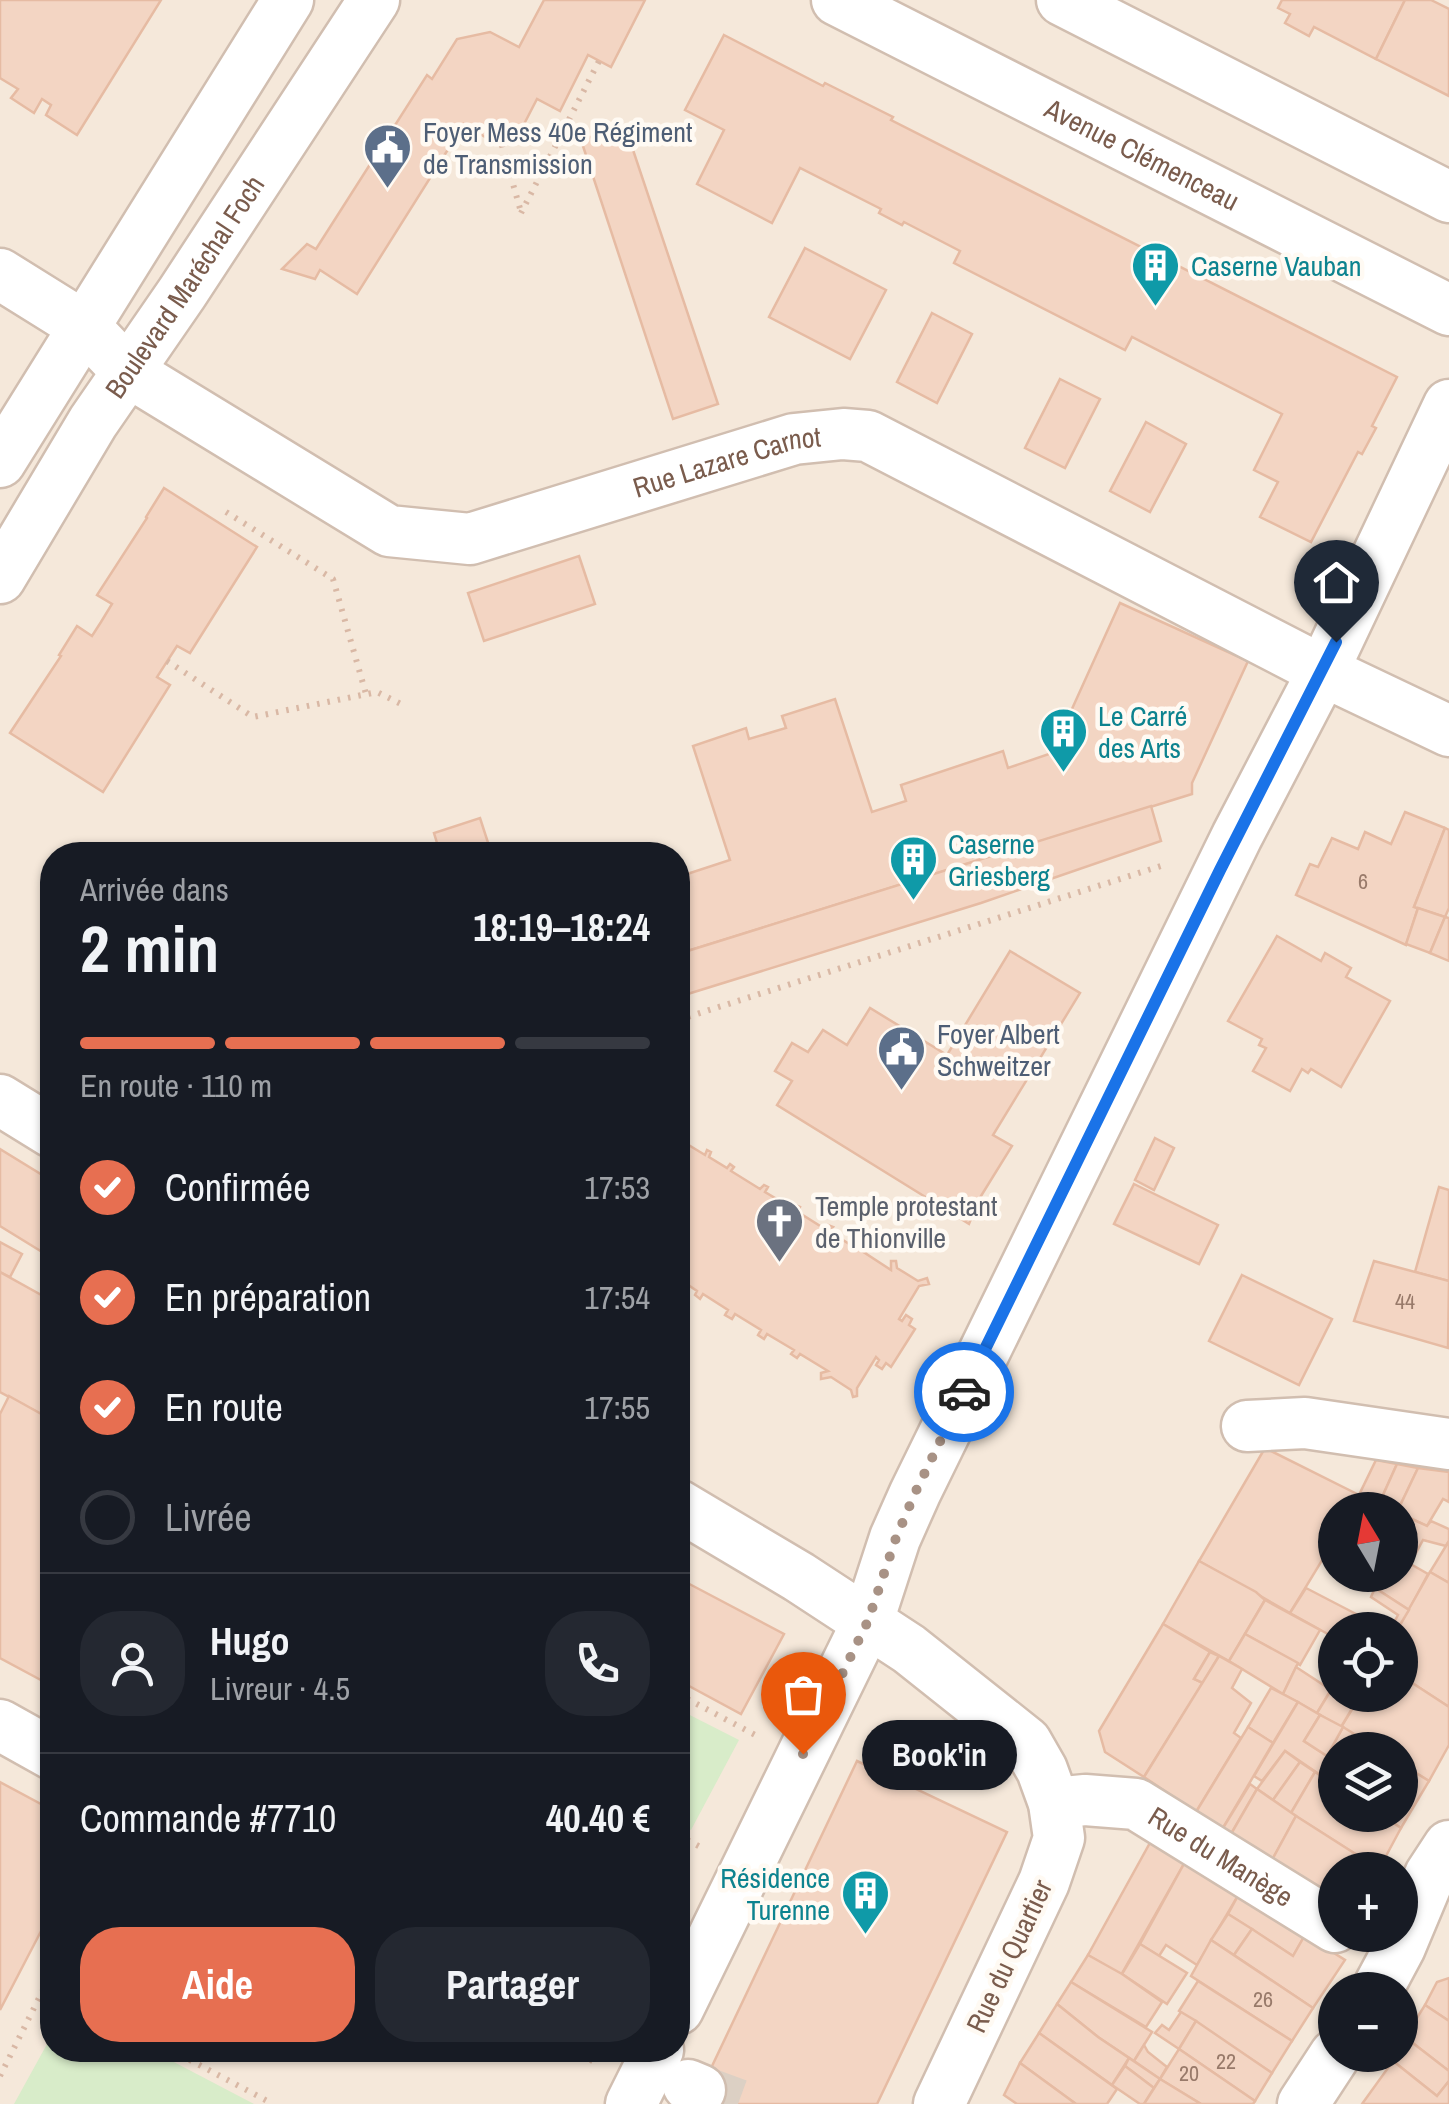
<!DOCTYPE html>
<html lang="fr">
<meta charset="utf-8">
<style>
body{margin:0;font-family:"Archivo Narrow",sans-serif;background:#242831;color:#f1f3f6;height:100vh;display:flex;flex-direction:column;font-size:38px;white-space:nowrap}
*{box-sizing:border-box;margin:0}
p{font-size:32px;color:#9ea1a6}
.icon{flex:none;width:55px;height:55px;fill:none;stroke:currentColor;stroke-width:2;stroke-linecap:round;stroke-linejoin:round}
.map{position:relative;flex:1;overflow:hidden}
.drawer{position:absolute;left:40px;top:842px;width:650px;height:1220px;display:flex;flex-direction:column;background:#171b24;border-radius:40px;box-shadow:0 2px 8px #0004}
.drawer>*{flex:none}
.needle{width:65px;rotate:350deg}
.controls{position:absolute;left:1318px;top:1492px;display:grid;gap:20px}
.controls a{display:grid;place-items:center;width:100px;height:100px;border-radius:50%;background:#171b24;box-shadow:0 2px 8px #0004;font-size:50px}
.pin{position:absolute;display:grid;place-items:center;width:85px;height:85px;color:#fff;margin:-102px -42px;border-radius:50% 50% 50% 0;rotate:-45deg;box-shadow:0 0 10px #0007}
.pin .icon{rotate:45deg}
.courier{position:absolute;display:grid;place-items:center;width:100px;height:100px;margin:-50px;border:8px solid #1a73e8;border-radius:50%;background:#fff;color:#222;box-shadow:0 2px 12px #0007}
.bubble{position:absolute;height:70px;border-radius:35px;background:#171b24;box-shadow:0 2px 8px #0004;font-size:32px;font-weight:800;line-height:70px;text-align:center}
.head em{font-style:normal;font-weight:800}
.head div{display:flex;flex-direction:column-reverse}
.head{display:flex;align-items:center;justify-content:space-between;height:170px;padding:0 40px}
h1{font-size:65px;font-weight:800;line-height:75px}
.bar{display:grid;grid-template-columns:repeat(4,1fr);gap:15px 10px;align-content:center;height:120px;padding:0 40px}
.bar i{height:12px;border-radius:8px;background:#363941}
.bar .current{background:#e76f51}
.bar p{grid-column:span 4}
.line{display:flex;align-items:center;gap:25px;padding:0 40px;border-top:2px solid #363941}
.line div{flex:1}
.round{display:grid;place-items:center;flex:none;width:105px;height:105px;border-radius:40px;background:#242831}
ol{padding:0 40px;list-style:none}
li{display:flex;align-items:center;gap:30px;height:110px}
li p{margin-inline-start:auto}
li .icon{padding:10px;border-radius:50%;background:#e76f51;color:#fff;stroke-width:4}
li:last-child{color:#9ea1a6}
li i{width:55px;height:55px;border:5px solid #363941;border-radius:50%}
.action{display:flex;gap:20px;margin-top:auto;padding:20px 40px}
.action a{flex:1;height:115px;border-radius:40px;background:#e76f51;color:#fff;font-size:40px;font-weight:800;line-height:115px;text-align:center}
.action a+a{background:#242831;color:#f1f3f6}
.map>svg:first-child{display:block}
.residential{fill:#f5e8da;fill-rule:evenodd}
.green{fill:#d8ecc9}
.building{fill:#f3d5c3;stroke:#e6bba3;stroke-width:2.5}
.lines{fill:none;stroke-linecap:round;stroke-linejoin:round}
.minor-tunnel{stroke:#dcd0c4;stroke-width:50;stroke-dasharray:50 25;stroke-linecap:butt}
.minor-casing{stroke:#d1beb0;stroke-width:55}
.path{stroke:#d9b8a5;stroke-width:6;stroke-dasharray:2.5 8;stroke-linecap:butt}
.minor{stroke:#fff;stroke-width:50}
.done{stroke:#a89285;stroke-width:10;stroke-dasharray:0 18}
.route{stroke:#1a73e8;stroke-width:12}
.labels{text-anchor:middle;stroke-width:9;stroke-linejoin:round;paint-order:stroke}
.number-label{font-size:22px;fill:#987a6a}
.service-label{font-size:28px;fill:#4e5e75;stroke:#fffaf3;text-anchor:start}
.street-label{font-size:28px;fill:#7a5c4d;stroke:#fffaf3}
.culture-label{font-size:28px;fill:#0d838f;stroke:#fffaf3;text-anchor:start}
.worship-label{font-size:28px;fill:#5b616d;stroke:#fffaf3;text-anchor:start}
</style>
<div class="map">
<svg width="1449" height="2104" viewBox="0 0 1449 2104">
<rect width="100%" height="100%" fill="#fdf6ec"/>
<path class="residential" d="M0,0H1449V2104H0ZM52,855H678V2050H52ZM1335,1510H1400V1575H1335ZM1335,1630H1400V1695H1335ZM1335,1750H1400V1815H1335ZM1335,1870H1400V1935H1335ZM1335,1990H1400V2055H1335Z"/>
<g class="green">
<polygon points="678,1709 739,1740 691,1830 678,1823"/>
<polygon points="52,2035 52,2050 151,2050 254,2104 14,2104"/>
</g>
<g class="building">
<polygon points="0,0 161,0 77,135 46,115 51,105 42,99 34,113 11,98 18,89 0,78"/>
<polygon points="544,0 645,0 611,67 588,55 560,111 537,99 521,130 485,137 464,124 357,294 320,270 315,279 282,269 307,244 316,249 427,75 432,79 457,39 490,32 519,47"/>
<polygon points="1282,0 1405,0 1376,59 1314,27 1309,36 1285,23 1290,14 1278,8"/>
<polygon points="1405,0 1431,0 1449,9 1449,96 1376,59"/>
<polygon points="724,35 823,86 825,83 893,117 891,120 1397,377 1372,426 1376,428 1362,454 1358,452 1311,542 1260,517 1278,482 1254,470 1282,414 1132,337 1125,350 954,263 960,251 904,222 902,225 879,213 881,209 800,168 772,223 697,184 724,130 685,110"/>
<polygon points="625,126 718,404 673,419 581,140"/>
<polygon points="805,248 886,290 850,359 769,317"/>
<polygon points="932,313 972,334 937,403 897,382"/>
<polygon points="1060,379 1100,399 1065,468 1025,448"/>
<polygon points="1146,422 1186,444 1150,512 1110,491"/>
<polygon points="164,488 257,547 190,653 177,646 157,677 170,685 103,792 10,733 61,656 59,655 77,626 92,636 101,622 112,604 97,595 147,518 146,517"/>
<polygon points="579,556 595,604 484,641 468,593"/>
<polygon points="1120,603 1248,661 1192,783 1192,794 678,954 678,877 730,860 693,746 746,728 749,739 786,728 782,716 835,699 872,812 906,801 901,785 1003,751 1008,768 1052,753"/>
<polygon points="1151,806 1161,841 981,903 678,997 678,954"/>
<polygon points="1405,812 1445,828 1414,907 1418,908 1406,945 1296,895 1310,864 1318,867 1332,838 1358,849 1365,832 1391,844"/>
<polygon points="480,818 492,855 399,855 437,843 434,833"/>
<polygon points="1445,828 1449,830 1449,908 1445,917 1414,907"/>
<polygon points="328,849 389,855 309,855"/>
<polygon points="1418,908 1445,917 1430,953 1406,944"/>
<polygon points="1445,917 1449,918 1449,961 1430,953"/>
<polygon points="1277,936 1321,961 1325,953 1351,968 1346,977 1390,1001 1341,1087 1311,1069 1308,1073 1302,1069 1290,1091 1253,1071 1266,1048 1259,1045 1262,1039 1228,1021"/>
<polygon points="1010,951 1080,993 993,1135 1012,1146 968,1217 971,1219 969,1224 777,1105 792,1081 775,1071 792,1043 808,1052 823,1030 847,1045 870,1008 947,1055"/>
<polygon points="687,1137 687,1144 705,1155 707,1150 711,1152 709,1157 727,1168 730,1164 734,1167 731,1171 760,1189 764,1185 768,1187 765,1192 792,1208 795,1205 800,1207 798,1212 825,1229 828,1225 833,1227 829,1231 857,1249 860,1244 865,1246 862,1251 891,1270 891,1261 896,1261 897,1268 918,1281 927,1278 929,1284 919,1286 899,1319 902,1321 906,1315 912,1319 909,1325 915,1329 891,1367 886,1363 882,1369 876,1365 879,1360 876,1357 857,1388 857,1396 853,1397 851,1390 831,1377 821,1379 821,1373 828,1371 800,1354 797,1358 791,1354 794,1350 767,1334 764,1339 758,1335 761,1330 735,1314 732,1319 725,1315 728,1310 703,1294 700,1299 695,1295 697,1291 678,1278 678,1149 683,1145 682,1138"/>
<polygon points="1155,1138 1174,1148 1154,1190 1135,1180"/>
<polygon points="0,1149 52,1181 52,1258 0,1226"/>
<polygon points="1134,1184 1218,1225 1199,1264 1114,1224"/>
<polygon points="1439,1187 1449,1190 1449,1281 1415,1272"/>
<polygon points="0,1242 22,1254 10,1277 0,1272"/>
<polygon points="1374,1261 1449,1281 1448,1348 1354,1321"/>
<polygon points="0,1272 52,1301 52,1420 0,1392"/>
<polygon points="1242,1275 1332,1319 1299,1385 1209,1341"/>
<polygon points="9,1396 52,1420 52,1686 0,1658 0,1414"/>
<polygon points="1265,1448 1359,1495 1351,1510 1335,1510 1335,1539 1290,1613 1199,1561"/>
<polygon points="1376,1460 1397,1464 1379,1504 1359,1495"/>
<polygon points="1397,1464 1418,1468 1398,1510 1392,1510 1379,1504"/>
<polygon points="1418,1468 1449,1472 1449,1502 1443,1499 1427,1526 1400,1514 1398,1510"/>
<polygon points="1359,1495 1379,1504 1392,1510 1351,1510"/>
<polygon points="1412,1519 1427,1526 1431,1521 1449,1529 1449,1541 1446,1546 1423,1540 1410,1564 1400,1558 1400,1540"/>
<polygon points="1449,1541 1449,1583 1430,1572"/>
<polygon points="1400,1558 1428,1574 1409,1610 1375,1588 1384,1575 1400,1575"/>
<polygon points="1199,1561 1256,1592 1265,1600 1229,1661 1163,1624"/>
<polygon points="1430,1572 1449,1583 1449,1707 1400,1675 1400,1630 1397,1630"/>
<polygon points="678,1578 784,1634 741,1714 678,1680"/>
<polygon points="1306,1588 1358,1615 1362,1630 1335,1630 1335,1638 1290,1613"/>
<polygon points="1375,1588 1409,1610 1397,1630 1390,1630 1398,1615 1371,1597"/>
<polygon points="1265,1600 1320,1630 1300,1665 1245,1634"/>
<polygon points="1163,1624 1210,1652 1194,1679 1203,1683 1144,1777 1105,1752 1099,1731"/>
<polygon points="1245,1634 1298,1663 1283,1694 1229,1661"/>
<polygon points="1210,1652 1219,1656 1203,1683 1194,1679"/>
<polygon points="1219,1656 1242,1669 1232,1688 1251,1703 1234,1733 1241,1738 1196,1812 1144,1777"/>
<polygon points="1296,1667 1331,1690 1317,1713 1283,1694"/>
<polygon points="1400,1675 1449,1707 1449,1745 1429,1781 1400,1763 1400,1750 1380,1750 1341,1727 1361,1695 1400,1695"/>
<polygon points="1271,1688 1298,1702 1273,1743 1248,1727"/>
<polygon points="1331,1690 1335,1692 1335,1695 1345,1698 1353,1707 1341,1727 1317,1713"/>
<polygon points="1298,1702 1320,1715 1304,1741 1327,1756 1343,1727 1380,1750 1335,1750 1335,1785 1285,1751 1262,1781 1254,1776"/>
<polygon points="1320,1715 1343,1727 1327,1756 1304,1741"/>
<polygon points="1248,1727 1273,1743 1223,1828 1196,1812"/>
<polygon points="1285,1751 1300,1762 1273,1800 1257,1789"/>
<polygon points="857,1761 1007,1832 877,2104 694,2104"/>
<polygon points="1300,1762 1315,1772 1291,1813 1273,1800"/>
<polygon points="1400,1763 1429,1781 1401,1828 1381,1815 1400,1815"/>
<polygon points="1315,1772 1335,1785 1335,1815 1381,1815 1401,1828 1379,1869 1291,1813"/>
<polygon points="0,1782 52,1810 52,1910 0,2010"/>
<polygon points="1250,1784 1257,1789 1231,1834 1223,1828"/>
<polygon points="1257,1789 1296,1816 1272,1860 1231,1834"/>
<polygon points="1296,1816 1379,1869 1378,1870 1335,1870 1335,1901 1272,1860"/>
<polygon points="1151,1841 1185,1862 1121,1975 1088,1955"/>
<polygon points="1185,1862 1239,1894 1197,1965 1166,1945 1159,1956 1140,1944"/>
<polygon points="1239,1894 1305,1935 1293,1956 1228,1914"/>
<polygon points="1228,1914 1252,1929 1234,1955 1211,1940"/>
<polygon points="1252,1929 1293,1956 1305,1935 1345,1960 1313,2008 1234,1955"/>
<polygon points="1211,1940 1313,2008 1292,2041 1191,1976"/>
<polygon points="1140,1944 1187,1973 1167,2004 1122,1974"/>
<polygon points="1088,1955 1122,1974 1162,2002 1146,2027 1071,1982"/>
<polygon points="1449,1978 1449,2021 1425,2005 1437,1982"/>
<polygon points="1198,1981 1292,2041 1272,2073 1179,2011"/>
<polygon points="1071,1982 1152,2032 1134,2061 1098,2037 1057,2004"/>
<polygon points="1057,2004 1098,2037 1129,2058 1112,2085 1039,2033"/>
<polygon points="1425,2005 1449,2021 1449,2071 1405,2037"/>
<polygon points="1181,2012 1196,2021 1179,2049 1155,2033 1162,2025 1169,2030"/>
<polygon points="1196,2021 1272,2073 1255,2101 1179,2049"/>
<polygon points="1039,2033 1117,2089 1107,2104 1076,2104 1020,2063"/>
<polygon points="1405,2037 1449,2071 1449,2081 1437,2096 1393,2061 1396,2055 1400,2055 1400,2047"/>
<polygon points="1144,2045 1148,2052 1167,2067 1160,2079 1134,2061"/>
<polygon points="1179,2049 1255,2101 1253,2104 1201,2104 1160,2079"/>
<polygon points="1129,2058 1160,2079 1154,2088 1125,2066"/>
<polygon points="1393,2061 1437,2096 1449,2081 1449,2104 1362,2104"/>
<polygon points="1020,2063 1076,2104 1017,2104 1004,2095"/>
<polygon points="1125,2066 1154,2088 1144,2104 1140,2104 1112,2085"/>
<polygon points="1160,2079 1201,2104 1144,2104"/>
</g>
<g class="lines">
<polyline class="minor-tunnel" points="700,2090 738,2104"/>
<defs>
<g id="minor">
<path id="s1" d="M837,0L1449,310"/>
<polyline points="1062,0 1449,197"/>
<path id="s2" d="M0,274L85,327L127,371L389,531L470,539L794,439L843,434L868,436L1323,671L1449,731"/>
<polyline points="0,462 288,0"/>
<path id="s3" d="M0,578L93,422L182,293L374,0"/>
<polyline points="0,1100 52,1132"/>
<polyline points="1247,1426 1305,1423 1449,1444"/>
<polyline points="678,1505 799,1577 909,1649 1026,1742 1042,1770 1054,1803 1059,1838 1044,1882 939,2104"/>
<polyline points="0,1725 52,1754"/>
<path id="s4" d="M1054,1803L1085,1800L1136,1804L1335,1927"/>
<polyline points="1377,1990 1400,1947 1430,1875 1449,1846"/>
<polyline points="678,2009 868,1621 895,1538 915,1493 1237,836 1323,671 1449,405"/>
<polyline points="688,2085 700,2090"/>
<polyline points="631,2104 658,2050"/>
<polyline points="1303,2104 1335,2055"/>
</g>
</defs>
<use href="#minor" class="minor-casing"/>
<g class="path">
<polyline points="499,135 521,212"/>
<polyline points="521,213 599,61"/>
<polyline points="226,512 333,579 366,694"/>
<polyline points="167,661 253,717 377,692 405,706"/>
<polyline points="678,1020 1167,864"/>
<polyline points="678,1694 759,1737"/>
<polyline points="678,1835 704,1849"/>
<polyline points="171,2050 273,2104"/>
<polyline points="572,2050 598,2064"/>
<polyline points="0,2076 52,1972"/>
</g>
<use href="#minor" class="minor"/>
</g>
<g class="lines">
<polyline class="done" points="803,1754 868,1621 896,1538 915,1493 964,1392"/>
<polyline class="route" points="964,1392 1220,870 1336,642"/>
</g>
<defs>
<symbol id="civic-pin" viewBox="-11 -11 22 30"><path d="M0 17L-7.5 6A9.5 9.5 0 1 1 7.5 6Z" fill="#5c6f8a" stroke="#fffaf3"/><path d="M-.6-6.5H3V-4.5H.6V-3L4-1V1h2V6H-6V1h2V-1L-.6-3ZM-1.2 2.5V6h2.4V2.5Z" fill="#fff"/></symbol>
<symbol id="building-pin" viewBox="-11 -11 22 30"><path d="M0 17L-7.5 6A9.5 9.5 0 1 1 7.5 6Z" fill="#0f9aa8" stroke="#fffaf3"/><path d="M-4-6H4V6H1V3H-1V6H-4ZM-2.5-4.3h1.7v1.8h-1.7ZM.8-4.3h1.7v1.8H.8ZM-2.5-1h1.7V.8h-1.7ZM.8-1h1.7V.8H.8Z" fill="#fff"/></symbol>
<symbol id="church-pin" viewBox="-11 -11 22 30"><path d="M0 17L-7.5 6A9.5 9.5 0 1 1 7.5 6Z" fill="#6b7280" stroke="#fffaf3"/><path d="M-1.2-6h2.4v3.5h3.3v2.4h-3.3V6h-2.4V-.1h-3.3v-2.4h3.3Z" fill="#fff"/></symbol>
</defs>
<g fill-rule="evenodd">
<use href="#civic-pin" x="360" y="120" width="55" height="75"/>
<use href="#building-pin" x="1128" y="238" width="55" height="75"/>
<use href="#building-pin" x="1036" y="704" width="55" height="75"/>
<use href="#building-pin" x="886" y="832" width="55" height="75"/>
<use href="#civic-pin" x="874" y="1022" width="55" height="75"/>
<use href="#church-pin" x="752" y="1194" width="55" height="75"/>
<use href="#building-pin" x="838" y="1866" width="55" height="75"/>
</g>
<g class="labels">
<g class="number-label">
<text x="1363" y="889">6</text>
<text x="1405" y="1309">44</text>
<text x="1263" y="2007">26</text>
<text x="1226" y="2069">22</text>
<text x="1189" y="2081">20</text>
</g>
<g class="service-label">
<text x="423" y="142">Foyer Mess 40e Régiment<tspan x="423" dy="32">de Transmission</tspan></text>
<text x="937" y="1044">Foyer Albert<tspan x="937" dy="32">Schweitzer</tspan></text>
</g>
<g class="street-label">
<text dy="10" stroke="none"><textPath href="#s1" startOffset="342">Avenue Clémenceau</textPath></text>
<text dy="10" stroke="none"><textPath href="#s3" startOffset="345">Boulevard Maréchal Foch</textPath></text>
<text dy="10" stroke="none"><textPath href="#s2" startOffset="818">Rue Lazare Carnot</textPath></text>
<text dy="10" stroke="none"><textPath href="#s4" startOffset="182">Rue du Manège</textPath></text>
<text transform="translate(1009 1956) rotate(-65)" y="10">Rue du Quartier</text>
</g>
<g class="culture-label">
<text x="1191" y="276">Caserne Vauban</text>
<text x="1098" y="726">Le Carré<tspan x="1098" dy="32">des Arts</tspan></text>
<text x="948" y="854">Caserne<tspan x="948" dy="32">Griesberg</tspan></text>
<text x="830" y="1888" text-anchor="end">Résidence<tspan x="830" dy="32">Turenne</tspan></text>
</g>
<g class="worship-label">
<text x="815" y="1216">Temple protestant<tspan x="815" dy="32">de Thionville</tspan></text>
</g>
</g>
</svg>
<div class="controls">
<a><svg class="needle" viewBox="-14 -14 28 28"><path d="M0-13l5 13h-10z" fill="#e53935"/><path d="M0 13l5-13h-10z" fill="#9ea1a6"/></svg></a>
<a><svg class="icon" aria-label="locate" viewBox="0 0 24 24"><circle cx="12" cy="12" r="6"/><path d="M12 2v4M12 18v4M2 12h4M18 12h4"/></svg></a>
<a><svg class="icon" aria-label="layers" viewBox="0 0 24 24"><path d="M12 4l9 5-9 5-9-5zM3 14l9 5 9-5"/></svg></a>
<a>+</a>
<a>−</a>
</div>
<div class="pin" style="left:803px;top:1754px;background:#ea580c"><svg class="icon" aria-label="bag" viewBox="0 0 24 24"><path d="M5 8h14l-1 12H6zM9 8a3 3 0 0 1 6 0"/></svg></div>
<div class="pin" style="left:1336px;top:642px;background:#1f2937"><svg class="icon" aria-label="home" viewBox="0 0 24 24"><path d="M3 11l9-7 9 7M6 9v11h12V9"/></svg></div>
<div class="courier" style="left:964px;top:1392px"><svg class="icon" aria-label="car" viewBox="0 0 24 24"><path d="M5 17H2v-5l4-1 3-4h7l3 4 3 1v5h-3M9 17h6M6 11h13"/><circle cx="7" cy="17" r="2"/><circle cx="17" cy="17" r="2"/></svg></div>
<div class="bubble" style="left:862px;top:1720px;width:155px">Book'in</div>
<section class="drawer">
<div class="head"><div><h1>2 min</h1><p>Arrivée dans</p></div><em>18:19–18:24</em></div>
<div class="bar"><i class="current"></i><i class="current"></i><i class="current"></i><i></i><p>En route · 110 m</p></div>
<ol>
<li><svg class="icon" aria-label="check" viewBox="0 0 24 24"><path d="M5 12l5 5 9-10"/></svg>Confirmée<p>17:53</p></li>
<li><svg class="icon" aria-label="check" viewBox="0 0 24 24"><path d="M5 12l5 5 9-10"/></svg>En préparation<p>17:54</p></li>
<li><svg class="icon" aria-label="check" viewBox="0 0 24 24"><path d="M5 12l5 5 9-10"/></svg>En route<p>17:55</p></li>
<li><i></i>Livrée</li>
</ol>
<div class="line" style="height:180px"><a class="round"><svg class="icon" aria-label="person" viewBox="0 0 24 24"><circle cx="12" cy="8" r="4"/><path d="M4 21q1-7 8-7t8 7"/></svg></a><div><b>Hugo</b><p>Livreur · 4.5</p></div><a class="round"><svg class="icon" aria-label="phone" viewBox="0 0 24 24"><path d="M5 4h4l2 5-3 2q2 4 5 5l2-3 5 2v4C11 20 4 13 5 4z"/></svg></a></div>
<div class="line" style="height:130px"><div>Commande #7710</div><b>40.40 €</b></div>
<div class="action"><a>Aide</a><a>Partager</a></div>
</section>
</div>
